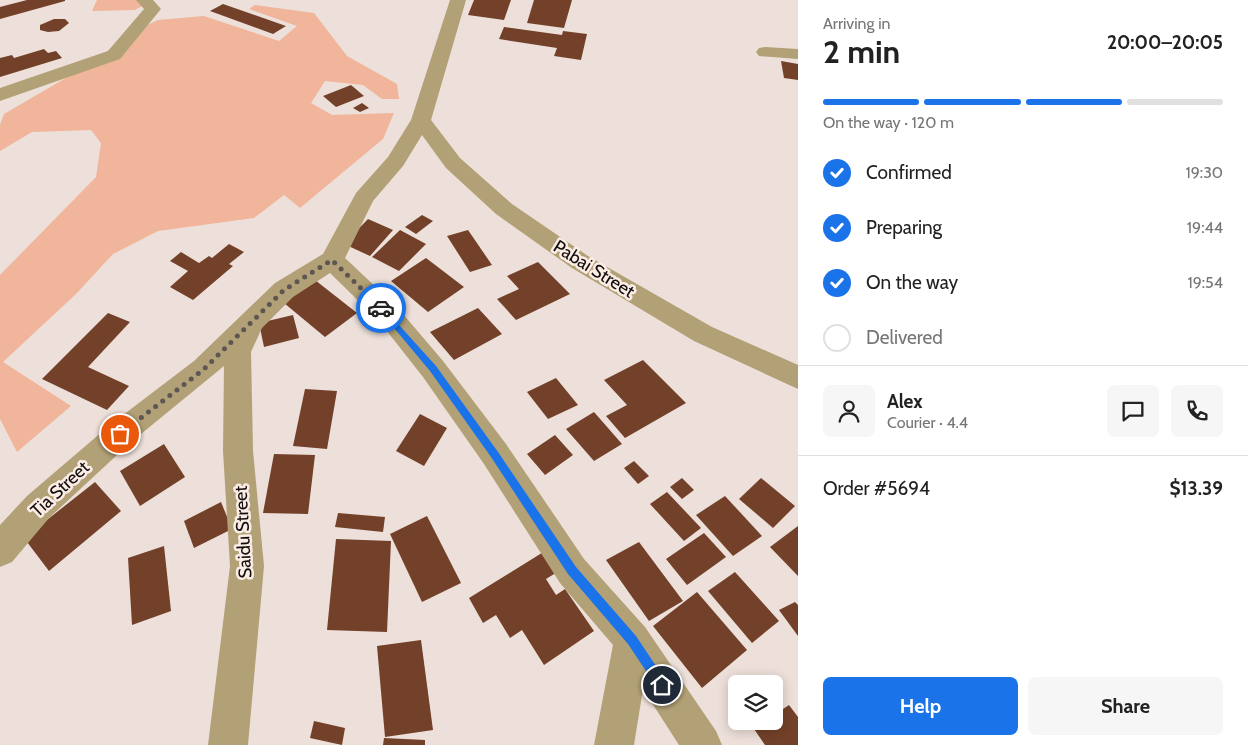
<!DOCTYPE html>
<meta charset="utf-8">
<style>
body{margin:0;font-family:Cabin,sans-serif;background:#f6f6f6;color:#222;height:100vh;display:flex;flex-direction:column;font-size:19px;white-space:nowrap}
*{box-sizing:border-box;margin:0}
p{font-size:16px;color:#767676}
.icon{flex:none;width:28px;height:28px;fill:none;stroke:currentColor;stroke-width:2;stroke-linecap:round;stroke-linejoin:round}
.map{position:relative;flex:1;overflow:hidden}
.sheet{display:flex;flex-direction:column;background:#fff;width:450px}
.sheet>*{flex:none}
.buttons{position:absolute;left:728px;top:675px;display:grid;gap:10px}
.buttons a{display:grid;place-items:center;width:55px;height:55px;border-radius:8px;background:#fff;box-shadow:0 2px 12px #0003;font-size:25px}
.pin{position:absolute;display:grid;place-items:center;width:42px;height:42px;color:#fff;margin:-21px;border:2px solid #fff;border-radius:50%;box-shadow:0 1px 5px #0007}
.courier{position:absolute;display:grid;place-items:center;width:50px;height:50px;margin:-25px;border:4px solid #1a73e8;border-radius:50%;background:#fff;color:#222;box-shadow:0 1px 6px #0007}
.overview em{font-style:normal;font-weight:700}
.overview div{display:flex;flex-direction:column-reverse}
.overview{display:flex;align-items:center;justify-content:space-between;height:85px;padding:0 25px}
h1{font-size:32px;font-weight:700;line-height:38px}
.bar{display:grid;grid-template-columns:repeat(4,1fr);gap:8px 5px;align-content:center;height:60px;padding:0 25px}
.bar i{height:6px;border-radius:4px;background:#e0e0e0}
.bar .on{background:#1a73e8}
.bar p{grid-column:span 4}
.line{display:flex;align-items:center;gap:12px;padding:0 25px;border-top:1px solid #e0e0e0}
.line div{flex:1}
.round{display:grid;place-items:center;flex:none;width:52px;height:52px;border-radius:8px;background:#f6f6f6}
ol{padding:0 25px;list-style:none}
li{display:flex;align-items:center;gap:15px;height:55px}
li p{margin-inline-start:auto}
li .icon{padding:5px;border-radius:50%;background:#1a73e8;color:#fff;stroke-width:4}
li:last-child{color:#767676}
li i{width:28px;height:28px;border:2px solid #e0e0e0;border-radius:50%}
.cta{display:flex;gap:10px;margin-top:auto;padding:10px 25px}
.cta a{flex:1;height:58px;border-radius:8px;background:#1a73e8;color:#fff;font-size:20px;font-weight:700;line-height:58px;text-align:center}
.cta a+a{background:#f6f6f6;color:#222}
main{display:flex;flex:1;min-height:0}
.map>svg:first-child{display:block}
.green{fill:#f0b59a}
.building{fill:#734129}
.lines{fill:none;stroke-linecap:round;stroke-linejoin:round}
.minor{fill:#b2a176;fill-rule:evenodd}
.route{fill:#1a73e8}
.done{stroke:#5e5653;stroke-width:5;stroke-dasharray:0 9}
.labels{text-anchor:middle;stroke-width:5;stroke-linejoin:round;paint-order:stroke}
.street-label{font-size:18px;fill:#110d0b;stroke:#fbece6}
</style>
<main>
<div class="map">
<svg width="798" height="745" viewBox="0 0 798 745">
<rect width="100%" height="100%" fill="#eddfd9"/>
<g class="green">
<polygon points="97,0 153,0 135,10 92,11"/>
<polygon points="255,5 314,13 347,56 397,84 399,99 382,99 363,85 325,81 311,103 332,115 394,113 383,139 300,208 284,195 254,218 158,231 113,254 76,294 3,362 71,406 17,452 0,419 0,275 96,177 101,143 91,130 32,132 0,151 0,125 4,114 95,61 130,33 158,20 204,16 279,41 297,26 249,9"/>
</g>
<g class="building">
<polygon points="27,0 65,0 65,1 0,19 0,7"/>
<polygon points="474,0 511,0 504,20 468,15"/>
<polygon points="534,0 572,0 564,28 527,23"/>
<polygon points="223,4 286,26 273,34 210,11"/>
<polygon points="54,19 65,19 69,23 59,31 48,32 40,30 40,25"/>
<polygon points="504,27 562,35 563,31 587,34 581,60 554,56 557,48 499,39"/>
<polygon points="44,49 48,53 56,51 62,58 0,77 0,58 12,55 14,58"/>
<polygon points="781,61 798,64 798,80 784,78"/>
<polygon points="351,85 364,96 336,107 323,96"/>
<polygon points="362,103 369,108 360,112 353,108"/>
<polygon points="422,215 433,221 416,234 405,227"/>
<polygon points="368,219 393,230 370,256 344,244"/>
<polygon points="400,230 426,244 399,271 372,257"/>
<polygon points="468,230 492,265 470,272 447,236"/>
<polygon points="229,244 244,252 229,264 233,266 193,300 170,287 188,271 170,261 181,252 199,263 209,256 212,258"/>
<polygon points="426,258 464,287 428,312 391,281"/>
<polygon points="538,262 570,294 516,320 497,299 519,289 507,276"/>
<polygon points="315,280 357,313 325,337 284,303"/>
<polygon points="478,308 502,334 454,360 430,332"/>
<polygon points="108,313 130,322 88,367 129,386 107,410 42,379"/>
<polygon points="293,315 299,338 264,347 259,323"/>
<polygon points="643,360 686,403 625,438 606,416 627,405 604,380"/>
<polygon points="556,378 578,405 548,419 527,392"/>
<polygon points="305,389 337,391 327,449 293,446"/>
<polygon points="594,412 622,444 594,461 566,429"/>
<polygon points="420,414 447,428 424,466 396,451"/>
<polygon points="555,435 573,455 545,475 527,454"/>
<polygon points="164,444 185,477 140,506 120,471"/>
<polygon points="274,454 315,455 308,514 263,513"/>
<polygon points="634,461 649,476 638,484 624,468"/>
<polygon points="682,478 694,490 682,499 670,487"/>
<polygon points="761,478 795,506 773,528 739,499"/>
<polygon points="95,482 121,511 49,571 24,538"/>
<polygon points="667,492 701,528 684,541 650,504"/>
<polygon points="725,496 762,536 733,556 696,515"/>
<polygon points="221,502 232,529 194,548 184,521"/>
<polygon points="338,513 385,517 383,532 335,527"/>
<polygon points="427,516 461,583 422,602 390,534"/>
<polygon points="798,526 798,576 770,547"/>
<polygon points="704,533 726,557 687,585 666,559"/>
<polygon points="336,539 391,541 387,632 327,630"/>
<polygon points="639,542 683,601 649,621 606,560"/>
<polygon points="164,546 171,611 132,625 128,558"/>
<polygon points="545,551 559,571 546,579 556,595 565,589 594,631 544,665 522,630 510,638 496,615 483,623 469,598"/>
<polygon points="735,572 779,621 752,643 708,591"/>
<polygon points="697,592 747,650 702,688 653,626"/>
<polygon points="795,602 798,605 798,636 779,610"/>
<polygon points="421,640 433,730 385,737 377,646"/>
<polygon points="789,705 798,717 798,745 765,745 754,729 765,721 774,721 774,715"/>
<polygon points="314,721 345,728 342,745 310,738"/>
<polygon points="384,738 425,740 425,745 383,745"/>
</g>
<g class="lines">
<g class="minor">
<polygon points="136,0 153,0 161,9 120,59 0,101 0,88 108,51 144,9"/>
<polygon points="450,0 466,0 431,120 460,158 512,204 588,256 712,327 798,365 798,389 694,341 572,268 496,214 446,168 422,135 403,166 373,201 345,258 397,307 443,361 506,444 584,559 645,627 716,731 722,745 679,745 643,689 634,745 594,745 613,645 560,583 484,464 423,377 379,321 330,273 293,297 262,328 251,352 253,451 264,566 248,745 208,745 230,566 223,451 224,366 130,443 49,518 12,562 0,567 0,525 27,496 110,425 194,361 275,283 323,254 356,193 388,157 411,120"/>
<polygon points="765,47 798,49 798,59 759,56 756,52 759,48"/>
</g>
</g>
<polygon class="route" points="381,305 436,366 498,452 576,567 636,636 666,681 666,689 658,689 628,644 568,574 491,457 430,371 379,310 378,308"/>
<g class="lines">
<polyline class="done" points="120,434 204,369 284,290 332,260 381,308"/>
</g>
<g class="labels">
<g class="street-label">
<text transform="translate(594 269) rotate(32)" y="6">Pabai Street</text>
<text transform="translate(60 489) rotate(-43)" y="6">Tia Street</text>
<text transform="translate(243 532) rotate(-93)" y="6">Saidu Street</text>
</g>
</g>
</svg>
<div class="buttons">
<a><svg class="icon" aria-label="layers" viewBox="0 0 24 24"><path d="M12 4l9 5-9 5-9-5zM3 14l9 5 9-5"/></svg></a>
</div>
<div class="pin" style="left:120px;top:434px;background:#ea580c"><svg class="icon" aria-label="bag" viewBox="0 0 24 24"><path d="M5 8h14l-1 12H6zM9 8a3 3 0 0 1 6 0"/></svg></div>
<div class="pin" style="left:662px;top:685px;background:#1f2937"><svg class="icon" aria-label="home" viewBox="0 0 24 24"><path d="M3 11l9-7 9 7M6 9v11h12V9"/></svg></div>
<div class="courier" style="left:381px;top:308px"><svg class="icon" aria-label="car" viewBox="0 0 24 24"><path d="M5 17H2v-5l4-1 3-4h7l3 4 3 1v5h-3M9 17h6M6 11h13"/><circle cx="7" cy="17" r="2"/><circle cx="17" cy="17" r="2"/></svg></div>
</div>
<section class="sheet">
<div class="overview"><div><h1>2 min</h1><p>Arriving in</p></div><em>20:00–20:05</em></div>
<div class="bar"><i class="on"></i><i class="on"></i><i class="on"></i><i></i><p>On the way · 120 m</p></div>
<ol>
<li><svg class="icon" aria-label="check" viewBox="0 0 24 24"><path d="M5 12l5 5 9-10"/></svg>Confirmed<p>19:30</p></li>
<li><svg class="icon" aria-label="check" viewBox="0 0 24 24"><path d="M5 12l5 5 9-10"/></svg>Preparing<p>19:44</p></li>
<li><svg class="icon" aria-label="check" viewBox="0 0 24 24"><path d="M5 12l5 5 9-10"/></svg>On the way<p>19:54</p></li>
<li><i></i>Delivered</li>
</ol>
<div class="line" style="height:90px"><a class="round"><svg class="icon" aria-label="person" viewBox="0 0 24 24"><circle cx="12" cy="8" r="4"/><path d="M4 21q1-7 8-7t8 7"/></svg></a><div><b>Alex</b><p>Courier · 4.4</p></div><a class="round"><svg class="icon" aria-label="chat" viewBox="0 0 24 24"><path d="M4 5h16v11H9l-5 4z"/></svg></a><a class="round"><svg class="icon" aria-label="phone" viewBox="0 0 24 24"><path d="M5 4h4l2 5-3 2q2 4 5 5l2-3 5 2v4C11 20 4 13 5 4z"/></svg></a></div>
<div class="line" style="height:65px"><div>Order #5694</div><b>$13.39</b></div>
<div class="cta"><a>Help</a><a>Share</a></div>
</section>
</main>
